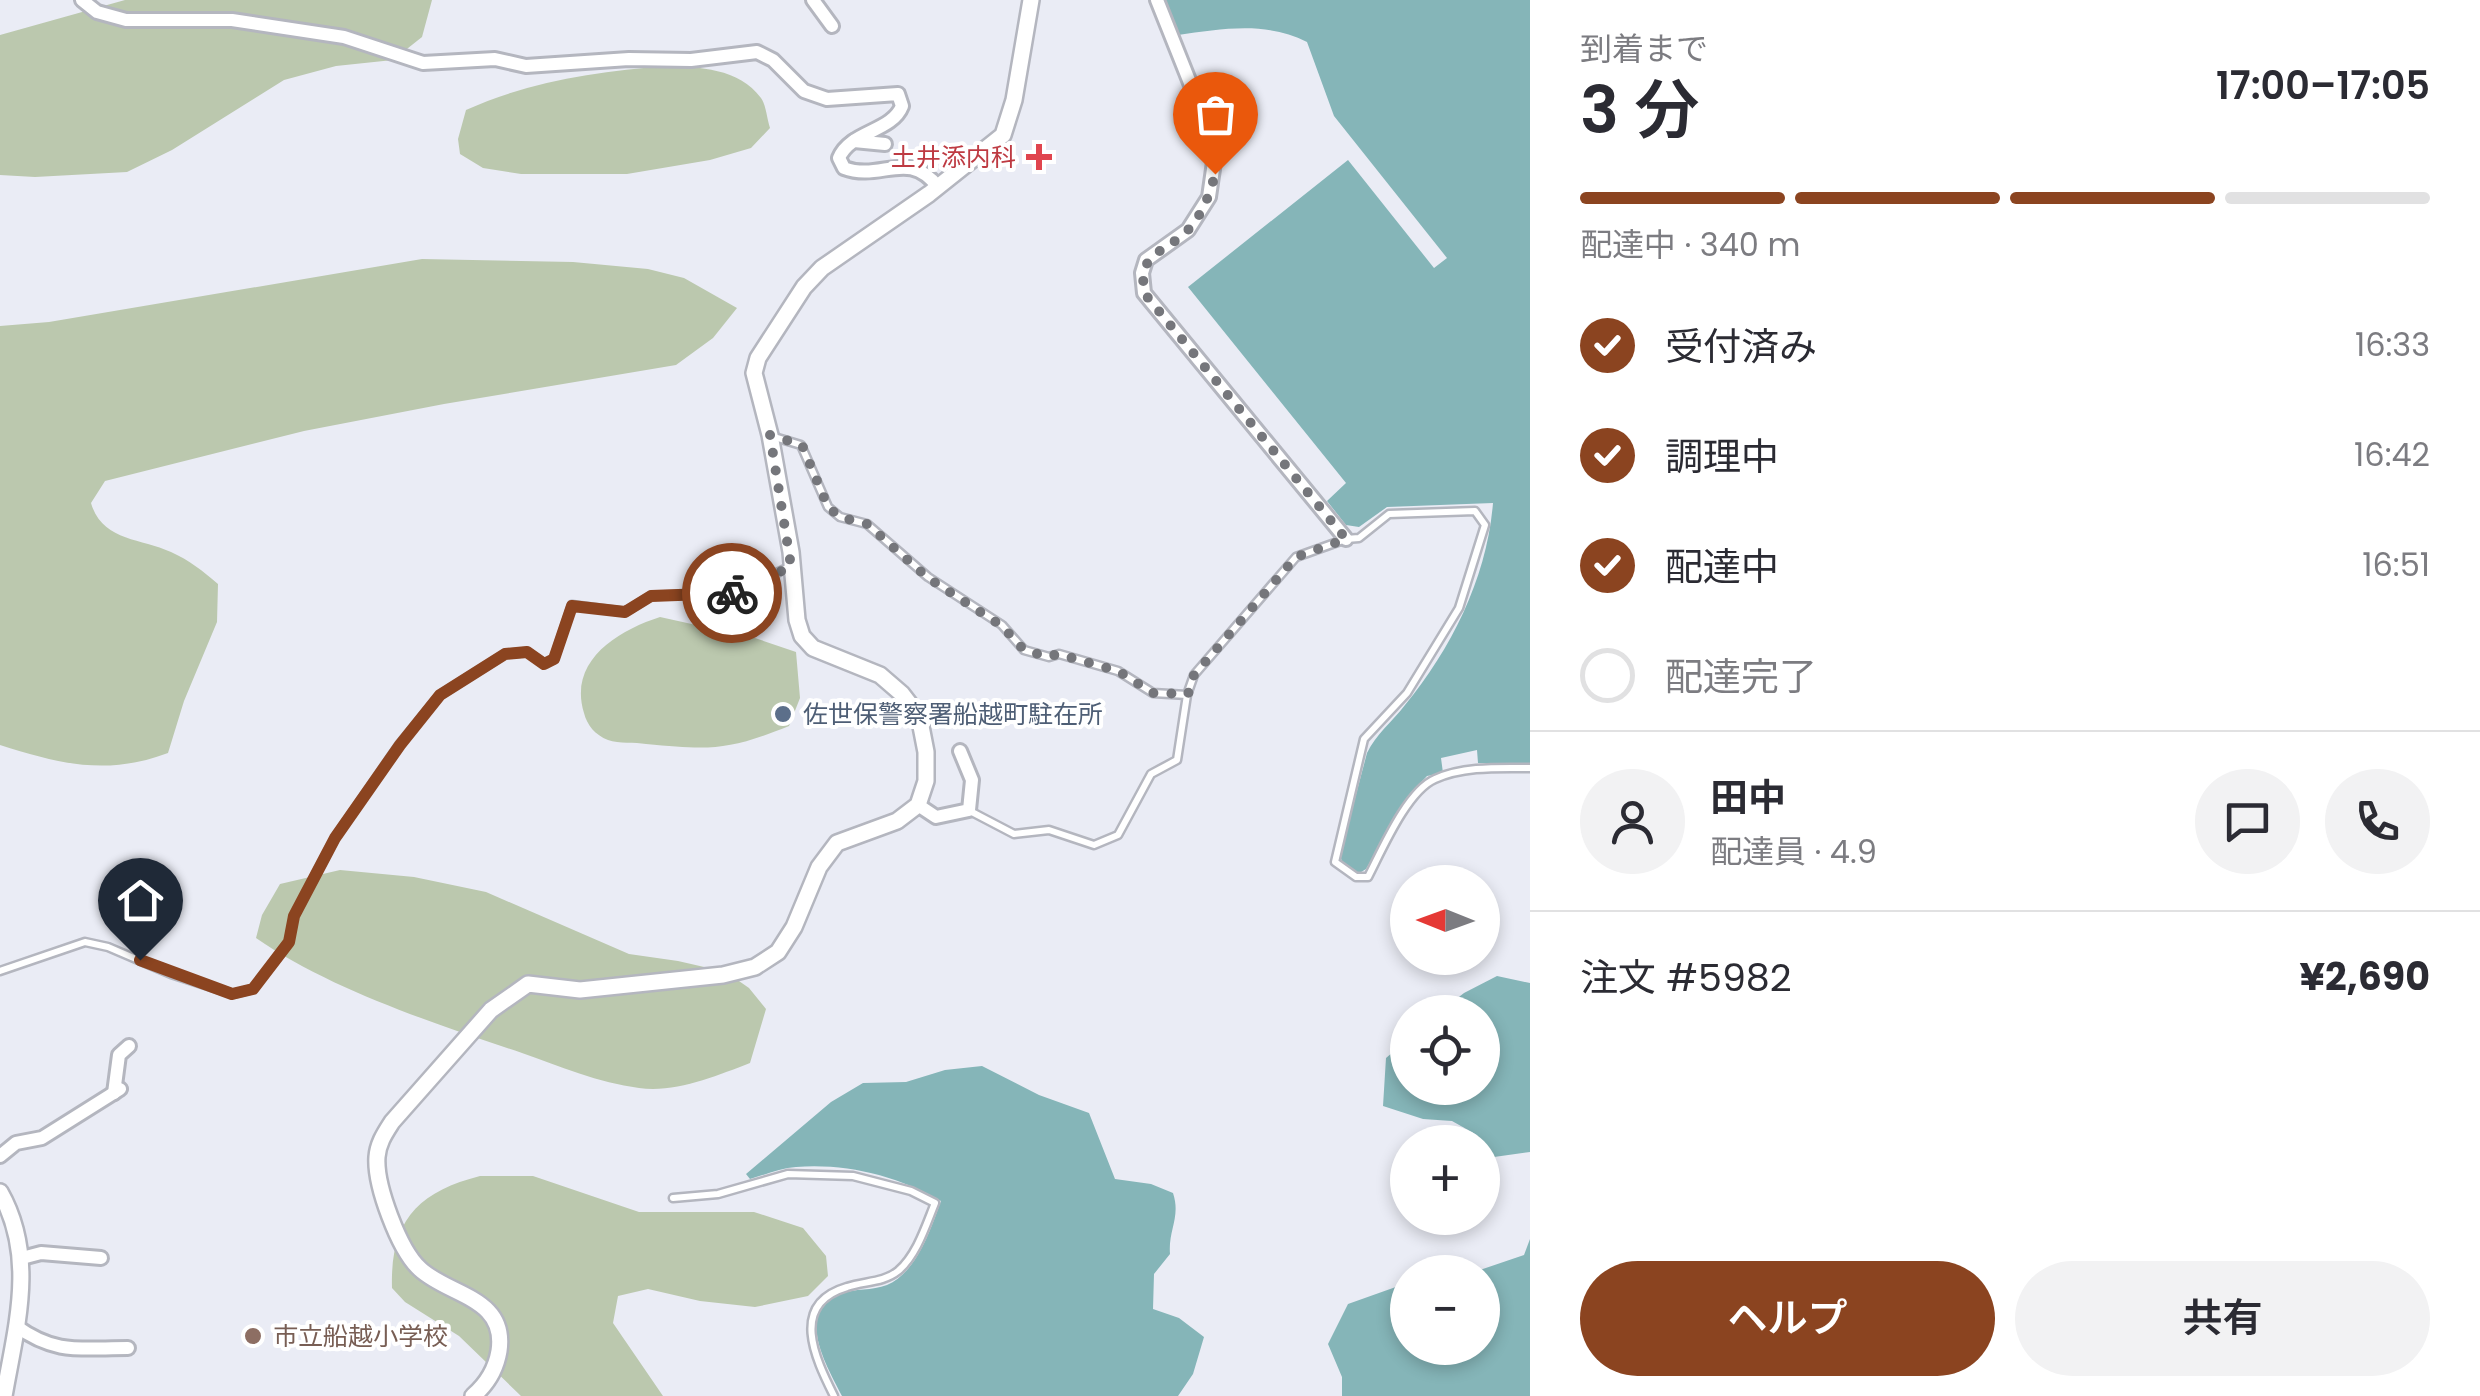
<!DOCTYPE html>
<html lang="ja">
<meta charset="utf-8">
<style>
body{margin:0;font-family:Poppins,"Noto Sans JP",sans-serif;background:#f2f2f3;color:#2b2b33;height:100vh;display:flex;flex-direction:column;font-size:38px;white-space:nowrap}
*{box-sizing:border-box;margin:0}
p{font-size:32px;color:#7c7c81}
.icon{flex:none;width:55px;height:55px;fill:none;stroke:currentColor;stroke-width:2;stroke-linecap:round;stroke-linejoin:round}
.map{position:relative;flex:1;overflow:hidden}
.details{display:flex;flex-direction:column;background:#fff;width:950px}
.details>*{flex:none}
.needle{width:65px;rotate:271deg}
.fabs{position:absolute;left:1390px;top:865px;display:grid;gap:20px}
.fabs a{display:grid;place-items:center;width:110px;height:110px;border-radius:50%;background:#fff;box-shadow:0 5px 15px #0003;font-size:50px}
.pin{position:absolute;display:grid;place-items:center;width:85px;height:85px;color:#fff;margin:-102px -42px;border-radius:50% 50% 50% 0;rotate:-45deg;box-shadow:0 0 10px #0007}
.pin .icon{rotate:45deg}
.courier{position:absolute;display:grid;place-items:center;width:100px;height:100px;margin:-50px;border:8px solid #8b4420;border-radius:50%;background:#fff;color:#222;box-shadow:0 2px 12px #0007}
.head em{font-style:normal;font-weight:600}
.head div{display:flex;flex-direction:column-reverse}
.head{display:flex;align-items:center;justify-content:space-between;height:170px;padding:0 50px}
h1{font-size:65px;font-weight:600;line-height:75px}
.bar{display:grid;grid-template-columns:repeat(4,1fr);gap:15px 10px;align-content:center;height:120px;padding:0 50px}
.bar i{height:12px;border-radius:8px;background:#e1e1e2}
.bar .selected{background:#8b4420}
.bar p{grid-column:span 4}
.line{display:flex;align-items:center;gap:25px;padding:0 50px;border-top:2px solid #e1e1e2}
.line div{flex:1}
.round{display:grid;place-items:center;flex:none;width:105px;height:105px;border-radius:52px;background:#f2f2f3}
ol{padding:0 50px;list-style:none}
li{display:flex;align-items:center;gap:30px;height:110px}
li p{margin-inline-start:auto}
li .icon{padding:10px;border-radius:50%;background:#8b4420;color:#fff;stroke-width:4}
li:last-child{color:#7c7c81}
li i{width:55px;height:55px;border:5px solid #e1e1e2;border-radius:50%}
.action{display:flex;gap:20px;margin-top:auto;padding:20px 50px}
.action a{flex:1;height:115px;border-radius:60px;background:#8b4420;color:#fff;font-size:40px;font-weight:600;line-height:115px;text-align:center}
.action a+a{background:#f2f2f3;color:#2b2b33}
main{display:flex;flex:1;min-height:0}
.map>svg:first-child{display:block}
.green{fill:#bbc8ae}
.water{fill:#85b5b8}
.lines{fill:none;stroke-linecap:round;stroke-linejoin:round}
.service-casing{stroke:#b4b6bf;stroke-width:11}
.minor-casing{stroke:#b4b6bf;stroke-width:18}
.tertiary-casing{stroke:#b4b6bf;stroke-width:20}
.service{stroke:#fff;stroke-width:6}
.minor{stroke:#fff;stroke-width:12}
.tertiary{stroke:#fff;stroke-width:15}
.done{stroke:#75767b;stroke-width:10;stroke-dasharray:0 18}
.route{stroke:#8b4420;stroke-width:12}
.health-dot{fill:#e0444e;stroke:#fff;stroke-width:4}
.service-dot{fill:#5c6f8a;stroke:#fff;stroke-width:4}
.education-dot{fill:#8d6e63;stroke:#fff;stroke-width:4}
.labels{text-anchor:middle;stroke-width:8;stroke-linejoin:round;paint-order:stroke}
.health-label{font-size:25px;fill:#be3a42;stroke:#fff;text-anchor:end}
.service-label{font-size:25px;fill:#4e5e75;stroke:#fff;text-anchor:start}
.education-label{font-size:25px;fill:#785e54;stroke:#fff;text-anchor:start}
</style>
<main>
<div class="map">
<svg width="1530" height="1396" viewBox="0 0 1530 1396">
<rect width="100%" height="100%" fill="#eaecf5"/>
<g class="green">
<polygon points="125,0 432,0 422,37 393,60 336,66 284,80 172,150 127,172 35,177 0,175 0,35"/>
<path d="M666,66C699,67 739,68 761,98C766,105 767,119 770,128L751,148L710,160L627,174H521L483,168L460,154L458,139L466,110C527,82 599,71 666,66Z"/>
<path d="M422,259L573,262L648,269L684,278L737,308L713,338L676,365L444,404L304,431L105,481L91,503C102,541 140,538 171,552C189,560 203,571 218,584L217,622L184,701L168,753C107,776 60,764 0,745V326L49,322Z"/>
<path d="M660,617L755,638L796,652L800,698L789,726C727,751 711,750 646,744C635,742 619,744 608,740C595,735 587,725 584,713C568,661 617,631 660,617Z"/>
<path d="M340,870L414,877L486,892L629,954L678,961L726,972L749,988L766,1009L750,1063C716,1076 676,1093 639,1088C599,1083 559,1066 522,1053C436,1024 331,990 256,938L262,915L280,884Z"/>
<path d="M480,1176H533L639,1212H754L803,1228L826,1256L828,1276L808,1296L755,1307L700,1301L648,1289L618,1296L613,1323L663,1396H521L459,1336L405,1302L392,1288C390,1222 417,1192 480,1176Z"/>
</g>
<g class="water">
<path d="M1164,0H1530V764L1478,763L1477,750L1441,758L1443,773L1427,776L1411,793L1366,869L1358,874L1342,862L1340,855L1367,753C1376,734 1392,722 1405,705C1452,648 1487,577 1493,503L1387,507L1359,527L1346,525L1327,501L1346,483L1188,287L1348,160L1434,268L1447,258L1334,116L1307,42C1266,21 1222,29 1178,35Z"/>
<polygon points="1497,976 1530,983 1530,1152 1494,1157 1477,1135 1452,1121 1423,1119 1383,1106 1386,1058 1407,1040 1408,1088 1482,1088 1482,1012 1440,1012 1464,993"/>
<path d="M982,1066L1039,1095L1089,1113L1115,1179L1151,1184L1173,1193C1181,1217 1168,1230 1170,1254L1154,1274L1153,1309L1179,1318L1204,1337L1193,1374L1178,1396H842C827,1366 794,1313 840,1294C855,1288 872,1291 887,1285C917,1272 930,1230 941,1201C898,1176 846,1163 796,1167C781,1168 764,1175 750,1179L746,1174L831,1102L863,1083L906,1082L945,1070Z"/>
<polygon points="1530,1239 1530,1396 1342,1396 1342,1377 1328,1344 1348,1304 1407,1283 1408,1348 1482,1348 1482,1272 1474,1272 1524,1255"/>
</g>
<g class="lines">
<defs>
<g id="service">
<polyline points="771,436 801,445 828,507 840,517 867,524 928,577 1002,625 1024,650 1049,657 1059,654 1118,671 1153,693 1187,695"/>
<path d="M970,811L1014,834L1049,830L1094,845L1118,835L1151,774L1177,760L1187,695L1194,675L1296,557L1346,539L1359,538L1389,514L1475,511L1485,525L1459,608L1407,693L1364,739L1335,862L1356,877H1368C1382,850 1407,791 1435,779C1464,766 1499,768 1530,768"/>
<polyline points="0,971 85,942 108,947 171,974 233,994 253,989 289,942 294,916 335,838 399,745 440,695 505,654 527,652 545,664 554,659 572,605 625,612 651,596 746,592 758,582 791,566"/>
<path d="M673,1198L718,1194L788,1174L853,1176L911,1191L935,1203C926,1225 917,1255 898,1271C883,1283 864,1281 847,1287C789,1304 815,1358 834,1396"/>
</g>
<g id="minor">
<path d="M82,0L97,12L126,20H232L344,37L423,63L495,59L526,66L629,59L691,60L757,52L773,60L804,91L827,99L898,94L902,106C892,132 850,131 839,158L844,168C881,182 908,148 938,187"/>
<polyline points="813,0 832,26"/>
<polyline points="1157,0 1216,148 1209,197 1188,230 1146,260 1142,273 1144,293 1346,539"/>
<polyline points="854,141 885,144"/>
<polyline points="918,805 936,817 969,810 972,780 960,751"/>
<polyline points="114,1093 119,1055 129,1046"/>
<polyline points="0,1156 16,1143 42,1138 120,1089"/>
<polyline points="22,1258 41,1253 101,1258"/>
<path d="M16,1326C56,1355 81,1348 128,1348"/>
</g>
<g id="tertiary">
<path d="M0,1192C37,1257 16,1327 4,1396"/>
<path d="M473,1396C487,1384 496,1369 499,1351C507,1297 449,1296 420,1269C399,1250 375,1185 377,1157C378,1143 385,1133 392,1122L491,1010L528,984L580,990L723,975L755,967L778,952L794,927L819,867L837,843L897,821L918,805L926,781V752L919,716L902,694L880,675L813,648L802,636L797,620L791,552L770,435L754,373L758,358L804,287L822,268L929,194L1003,135L1014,100L1031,0"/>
</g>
</defs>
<use href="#service" class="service-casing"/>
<use href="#minor" class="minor-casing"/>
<use href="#tertiary" class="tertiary-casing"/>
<use href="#service" class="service"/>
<use href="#minor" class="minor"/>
<use href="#tertiary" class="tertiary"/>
</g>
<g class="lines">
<path class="done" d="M732,593C752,591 772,575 791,566L770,435L802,445L828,507L840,517L867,524L928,578L1002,626L1024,650L1048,657L1058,654L1118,671L1153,693L1188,694L1194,675L1296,557L1346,539L1144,293C1139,251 1160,256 1186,232C1202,216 1210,194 1215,174"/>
<polyline class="route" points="140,960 232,994 253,989 289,942 294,916 335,838 400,745 440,695 505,654 527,652 544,664 554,659 572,606 625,612 651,596 732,593"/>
</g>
<path class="health-dot" d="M1034 142h10v10h10v10h-10v10h-10v-10h-10v-10h10z"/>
<circle class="service-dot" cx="783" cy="714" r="10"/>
<circle class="education-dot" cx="253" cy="1336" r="10"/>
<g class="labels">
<g class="health-label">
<text x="1016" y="166">土井添内科</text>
</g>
<g class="service-label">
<text x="803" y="723">佐世保警察署船越町駐在所</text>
</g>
<g class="education-label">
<text x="273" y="1345">市立船越小学校</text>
</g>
</g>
</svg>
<div class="fabs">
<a><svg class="needle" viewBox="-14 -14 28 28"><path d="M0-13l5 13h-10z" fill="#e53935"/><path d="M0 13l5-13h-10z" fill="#7c7c81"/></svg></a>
<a><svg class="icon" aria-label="locate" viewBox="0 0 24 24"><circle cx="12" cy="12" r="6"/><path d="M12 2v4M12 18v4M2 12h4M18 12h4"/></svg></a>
<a>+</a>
<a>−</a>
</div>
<div class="pin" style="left:1215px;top:174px;background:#ea580c"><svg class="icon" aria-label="bag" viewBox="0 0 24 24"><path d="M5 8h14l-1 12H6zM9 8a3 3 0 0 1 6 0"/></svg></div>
<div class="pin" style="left:140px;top:960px;background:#1f2937"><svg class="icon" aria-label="home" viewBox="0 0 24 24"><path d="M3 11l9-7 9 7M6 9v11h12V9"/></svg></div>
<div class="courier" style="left:732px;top:593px"><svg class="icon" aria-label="bike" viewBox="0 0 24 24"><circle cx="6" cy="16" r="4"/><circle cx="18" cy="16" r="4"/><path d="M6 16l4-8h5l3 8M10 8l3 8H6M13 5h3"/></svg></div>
</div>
<section class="details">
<div class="head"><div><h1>3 分</h1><p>到着まで</p></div><em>17:00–17:05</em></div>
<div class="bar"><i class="selected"></i><i class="selected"></i><i class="selected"></i><i></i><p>配達中 · 340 m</p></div>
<ol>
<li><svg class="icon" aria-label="check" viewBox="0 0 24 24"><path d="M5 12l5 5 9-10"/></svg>受付済み<p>16:33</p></li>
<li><svg class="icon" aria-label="check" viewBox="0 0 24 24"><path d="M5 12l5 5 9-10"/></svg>調理中<p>16:42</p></li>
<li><svg class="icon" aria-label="check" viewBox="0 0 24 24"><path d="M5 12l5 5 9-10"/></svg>配達中<p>16:51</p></li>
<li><i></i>配達完了</li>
</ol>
<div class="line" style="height:180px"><a class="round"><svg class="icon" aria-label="person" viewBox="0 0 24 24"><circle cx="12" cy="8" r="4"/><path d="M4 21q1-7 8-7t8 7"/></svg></a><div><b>田中</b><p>配達員 · 4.9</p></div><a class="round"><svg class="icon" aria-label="chat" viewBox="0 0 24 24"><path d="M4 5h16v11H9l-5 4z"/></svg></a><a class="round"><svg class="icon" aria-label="phone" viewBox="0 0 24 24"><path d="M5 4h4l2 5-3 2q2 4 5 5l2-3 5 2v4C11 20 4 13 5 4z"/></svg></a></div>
<div class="line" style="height:130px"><div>注文 #5982</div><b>¥2,690</b></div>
<div class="action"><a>ヘルプ</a><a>共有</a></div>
</section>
</main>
